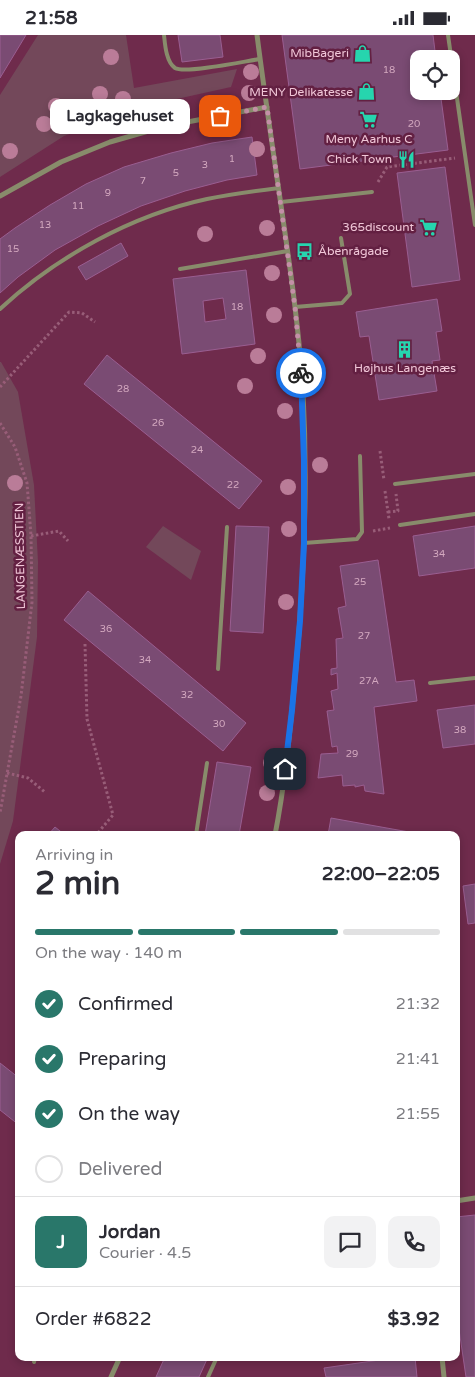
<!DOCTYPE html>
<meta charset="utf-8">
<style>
body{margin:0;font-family:"Varela Round",sans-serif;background:#f2f2f3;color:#2b2b33;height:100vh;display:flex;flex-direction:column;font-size:19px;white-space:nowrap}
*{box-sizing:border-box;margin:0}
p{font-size:16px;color:#7c7c81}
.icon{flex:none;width:28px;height:28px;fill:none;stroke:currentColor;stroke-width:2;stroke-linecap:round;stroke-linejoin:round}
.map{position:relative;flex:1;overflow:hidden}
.details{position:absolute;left:15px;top:796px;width:445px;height:530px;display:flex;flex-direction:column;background:#fff;border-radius:10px;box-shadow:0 2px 8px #0003}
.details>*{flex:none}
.controls{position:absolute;left:410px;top:15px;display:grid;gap:10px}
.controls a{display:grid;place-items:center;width:50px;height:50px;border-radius:10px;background:#fff;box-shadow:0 2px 8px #0003;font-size:25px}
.pin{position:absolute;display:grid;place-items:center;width:42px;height:42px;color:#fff;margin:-21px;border-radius:10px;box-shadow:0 2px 8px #0006}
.courier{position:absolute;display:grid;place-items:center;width:50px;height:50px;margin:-25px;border:4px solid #1a73e8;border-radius:50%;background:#fff;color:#222;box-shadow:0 1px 6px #0007}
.bubble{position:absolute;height:35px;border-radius:10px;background:#fff;box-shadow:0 2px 8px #0003;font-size:16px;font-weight:800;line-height:35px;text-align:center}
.overview em{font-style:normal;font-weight:800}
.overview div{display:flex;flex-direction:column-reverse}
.overview{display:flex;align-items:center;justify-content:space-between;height:85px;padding:0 20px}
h1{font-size:32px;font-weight:800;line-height:38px}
.bar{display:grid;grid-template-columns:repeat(4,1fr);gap:8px 5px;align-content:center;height:60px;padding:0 20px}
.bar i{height:6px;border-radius:4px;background:#e1e1e2}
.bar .current{background:#29776a}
.bar p{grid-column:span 4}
.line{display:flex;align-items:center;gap:12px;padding:0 20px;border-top:1px solid #e1e1e2}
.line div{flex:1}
.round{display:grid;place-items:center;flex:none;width:52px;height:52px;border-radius:10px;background:#f2f2f3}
ol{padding:0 20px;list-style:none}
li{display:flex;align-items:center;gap:15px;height:55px}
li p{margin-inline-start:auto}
li .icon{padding:5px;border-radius:50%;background:#29776a;color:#fff;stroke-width:4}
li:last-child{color:#7c7c81}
li i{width:28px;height:28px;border:2px solid #e1e1e2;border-radius:50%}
.status{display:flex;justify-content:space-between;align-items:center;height:35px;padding:0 25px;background:#fff;direction:ltr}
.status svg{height:14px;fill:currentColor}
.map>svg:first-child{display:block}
.green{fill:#73485a}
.building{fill:#7a4b73;stroke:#9a5e91;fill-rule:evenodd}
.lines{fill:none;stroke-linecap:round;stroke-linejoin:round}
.path{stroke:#985d78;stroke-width:3;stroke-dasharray:2.5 2.5;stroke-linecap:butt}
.service{stroke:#888c6b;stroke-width:4}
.minor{stroke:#888c6b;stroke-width:5}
.tree{fill:#ba7c98}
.done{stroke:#c490a7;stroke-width:5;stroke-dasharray:0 9}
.route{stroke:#1a73e8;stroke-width:6}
.labels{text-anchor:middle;stroke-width:5;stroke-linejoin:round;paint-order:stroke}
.number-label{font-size:10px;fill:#d3a8bf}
.poi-label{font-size:12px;fill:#f1c7d8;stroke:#632042;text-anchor:end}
.street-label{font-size:12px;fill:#f1c7d8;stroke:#632042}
</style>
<div class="status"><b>21:58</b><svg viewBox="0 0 49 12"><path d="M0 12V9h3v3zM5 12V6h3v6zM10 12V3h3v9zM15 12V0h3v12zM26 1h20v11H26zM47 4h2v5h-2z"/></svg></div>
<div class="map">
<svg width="475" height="1342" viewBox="0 0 475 1342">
<rect width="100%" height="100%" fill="#6f2b4c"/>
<g class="green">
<polygon points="38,0 126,0 134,53 237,34 231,52 145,71 64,101 0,142 0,60"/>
<polygon points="0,327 1,327 18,357 34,450 38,527 37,602 13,786 0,829"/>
<polygon points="163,491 201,516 191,545 146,512"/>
</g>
<g class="building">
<polygon points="0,0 26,0 0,43"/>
<polygon points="178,0 220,0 223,22 182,27"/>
<polygon points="282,0 433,0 436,24 419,24 419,56 440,56 448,115 300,134"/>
<polygon points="252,102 257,140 227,145 185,156 141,171 98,191 55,215 18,242 0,258 0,204 15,193 50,170 86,149 124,132 171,118 212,108"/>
<polygon points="445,132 460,245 412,252 397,138"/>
<polygon points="121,208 128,221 86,245 78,232"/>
<path d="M246,235L255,309L182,319L173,244ZM223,263L226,284L205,287L203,266Z"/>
<polygon points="437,264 442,296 436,297 440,325 432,326 437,356 379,365 369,301 360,302 356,277"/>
<polygon points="107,320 262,446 239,474 84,349"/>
<polygon points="236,491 269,492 263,598 230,596"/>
<polygon points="475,491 475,533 419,541 413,501"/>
<polygon points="378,525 396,647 414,645 417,666 374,672 384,759 365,756 364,750 355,752 355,750 343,751 342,740 318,743 321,719 338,718 337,711 332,712 327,676 334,675 331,656 338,654 337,638 331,640 331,634 337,633 336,604 343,603 338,573 346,571 340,531"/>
<polygon points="88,556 246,688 223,716 64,585"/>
<polygon points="475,670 475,709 443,713 437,675"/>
<polygon points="217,727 251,732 239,800 205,800"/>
<polygon points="331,783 409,797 408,800 328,800"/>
<polygon points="55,792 65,800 48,800"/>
<polygon points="475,849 475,888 468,889 463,851"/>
<polygon points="0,1028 19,1043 19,1090 0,1075"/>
<polygon points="475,1180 475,1342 466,1342 456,1274 456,1182"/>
<polygon points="165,1322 208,1322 199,1342 156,1342"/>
<polygon points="400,1322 415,1322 417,1342 326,1342 324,1333"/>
</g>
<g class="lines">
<g class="path">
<polyline points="378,147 387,132 455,123"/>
<polyline points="0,352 69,277 82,278 95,287"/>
<polyline points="0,388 15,412 27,448 31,501 32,567 21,661 0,778"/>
<polyline points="380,416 384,445"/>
<polyline points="385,456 389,484"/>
<polyline points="388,477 398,476 396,459"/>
<polyline points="373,496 390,493"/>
<polyline points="31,501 59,496 68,506"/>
<polyline points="85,609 87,684 113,780 96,800"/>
<polyline points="7,738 28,743 46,758"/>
</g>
<g class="service">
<path d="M164,0C165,9 166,27 175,33C185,39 246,26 260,24"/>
<polyline points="448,0 475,190"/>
<polyline points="281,167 372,157"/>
<polyline points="180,234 288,216"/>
<polyline points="295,272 342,268 350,259 341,203"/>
<path d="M0,274C56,222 132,180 207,164C231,159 255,156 279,153"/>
<polyline points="395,449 475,439"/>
<polyline points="400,490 475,479"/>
<polyline points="304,508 357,504 362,497 360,421"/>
<polyline points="218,634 227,492"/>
<polyline points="430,648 475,643"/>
<polyline points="196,800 207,728"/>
<polyline points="34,1327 35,1322"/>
<polyline points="208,1342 217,1322"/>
</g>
<g class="minor">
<path d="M257,0C266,71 277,141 287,212C294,260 300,309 303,357C308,452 304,549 295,644C290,696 285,749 275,800"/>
<polyline points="0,161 61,127 110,107 166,91 267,72"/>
<polyline points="456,1166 475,1163"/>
<polyline points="442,1322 444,1342"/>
<polyline points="111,1342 120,1322"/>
</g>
</g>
<g class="tree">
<circle cx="111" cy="22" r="8"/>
<circle cx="251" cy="37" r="8"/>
<circle cx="249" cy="58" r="8"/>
<circle cx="100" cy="59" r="8"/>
<circle cx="123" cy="64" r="8"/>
<circle cx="56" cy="71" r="8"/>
<circle cx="44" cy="89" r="8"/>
<circle cx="257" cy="114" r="8"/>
<circle cx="10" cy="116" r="8"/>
<circle cx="267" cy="193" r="8"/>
<circle cx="205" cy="199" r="8"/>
<circle cx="272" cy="238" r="8"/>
<circle cx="274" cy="280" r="8"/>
<circle cx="258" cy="321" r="8"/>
<circle cx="245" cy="351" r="8"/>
<circle cx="285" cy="376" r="8"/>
<circle cx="320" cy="430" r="8"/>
<circle cx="15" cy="448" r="8"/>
<circle cx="288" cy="452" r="8"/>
<circle cx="289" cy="494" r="8"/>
<circle cx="286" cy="567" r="8"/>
<circle cx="271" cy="728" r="8"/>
<circle cx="267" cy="758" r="8"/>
</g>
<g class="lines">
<polyline class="done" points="220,81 267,72 295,272 301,338"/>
<polyline class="route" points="285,734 292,675 300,586 304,508 304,426 301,338"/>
</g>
<defs>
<symbol id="shop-bare" viewBox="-9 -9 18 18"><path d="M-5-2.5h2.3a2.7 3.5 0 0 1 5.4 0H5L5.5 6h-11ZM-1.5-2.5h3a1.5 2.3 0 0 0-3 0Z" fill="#26d5ae" stroke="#632042" stroke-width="2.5" paint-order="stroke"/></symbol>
<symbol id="supermarket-bare" viewBox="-9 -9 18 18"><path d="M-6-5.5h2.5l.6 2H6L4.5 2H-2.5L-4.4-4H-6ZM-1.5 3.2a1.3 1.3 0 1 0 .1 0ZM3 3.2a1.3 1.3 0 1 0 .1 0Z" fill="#26d5ae" stroke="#632042" stroke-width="2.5" paint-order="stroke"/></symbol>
<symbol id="restaurant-bare" viewBox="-9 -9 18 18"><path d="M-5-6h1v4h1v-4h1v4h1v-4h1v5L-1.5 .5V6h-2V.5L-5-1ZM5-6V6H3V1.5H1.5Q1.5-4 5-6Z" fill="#26d5ae" stroke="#632042" stroke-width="2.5" paint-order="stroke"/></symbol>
<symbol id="bus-bare" viewBox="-9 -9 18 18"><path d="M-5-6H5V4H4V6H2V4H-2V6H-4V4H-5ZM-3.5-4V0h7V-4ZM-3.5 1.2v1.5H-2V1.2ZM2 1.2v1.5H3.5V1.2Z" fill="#26d5ae" stroke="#632042" stroke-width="2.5" paint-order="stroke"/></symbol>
<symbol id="building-bare" viewBox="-9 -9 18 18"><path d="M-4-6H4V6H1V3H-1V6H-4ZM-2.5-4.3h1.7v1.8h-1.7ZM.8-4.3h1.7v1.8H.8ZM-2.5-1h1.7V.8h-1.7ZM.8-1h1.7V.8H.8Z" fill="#26d5ae" stroke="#632042" stroke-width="2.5" paint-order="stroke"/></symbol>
</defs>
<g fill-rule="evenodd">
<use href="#shop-bare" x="350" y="6" width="25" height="25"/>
<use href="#shop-bare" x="354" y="44" width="25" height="25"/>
<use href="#supermarket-bare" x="356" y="72" width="25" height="25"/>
<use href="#restaurant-bare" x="394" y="112" width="25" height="25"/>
<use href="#supermarket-bare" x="416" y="180" width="25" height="25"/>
<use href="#bus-bare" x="292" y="204" width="25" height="25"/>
<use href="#building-bare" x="392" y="302" width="25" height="25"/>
</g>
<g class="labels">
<g class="number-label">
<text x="389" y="38">18</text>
<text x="414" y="92">20</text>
<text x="232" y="127">1</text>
<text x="205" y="133">3</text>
<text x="176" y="141">5</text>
<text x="143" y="149">7</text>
<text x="108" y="161">9</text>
<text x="78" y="174">11</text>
<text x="45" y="193">13</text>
<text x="13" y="217">15</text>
<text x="237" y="275">18</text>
<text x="123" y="357">28</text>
<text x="158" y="391">26</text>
<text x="197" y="418">24</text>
<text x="233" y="453">22</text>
<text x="439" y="522">34</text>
<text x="360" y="550">25</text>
<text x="106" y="597">36</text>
<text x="364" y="604">27</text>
<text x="145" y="628">34</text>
<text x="369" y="649">27A</text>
<text x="187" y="663">32</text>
<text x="219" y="692">30</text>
<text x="460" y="698">38</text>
<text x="352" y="722">29</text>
</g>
<g class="poi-label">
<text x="349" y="22">MibBageri</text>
<text x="353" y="61">MENY Delikatesse</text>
<text x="369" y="108" text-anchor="middle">Meny Aarhus C</text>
<text x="392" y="128">Chick Town</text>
<text x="414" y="196">365discount</text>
<text x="318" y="220" text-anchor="start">Åbenrågade</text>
<text x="405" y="337" text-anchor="middle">Højhus Langenæs</text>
</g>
<g class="street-label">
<text transform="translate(20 521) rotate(-91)" y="4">LANGENÆSSTIEN</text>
</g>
</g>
</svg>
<div class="controls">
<a><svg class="icon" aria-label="locate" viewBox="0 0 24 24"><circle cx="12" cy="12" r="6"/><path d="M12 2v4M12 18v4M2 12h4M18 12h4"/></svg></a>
</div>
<div class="pin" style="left:220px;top:81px;background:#ea580c"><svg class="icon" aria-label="bag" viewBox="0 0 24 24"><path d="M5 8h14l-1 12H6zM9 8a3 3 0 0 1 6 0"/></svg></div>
<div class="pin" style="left:285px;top:734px;background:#1f2937"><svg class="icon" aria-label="home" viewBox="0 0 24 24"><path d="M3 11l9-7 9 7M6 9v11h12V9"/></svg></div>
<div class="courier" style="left:301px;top:338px"><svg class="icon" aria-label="bike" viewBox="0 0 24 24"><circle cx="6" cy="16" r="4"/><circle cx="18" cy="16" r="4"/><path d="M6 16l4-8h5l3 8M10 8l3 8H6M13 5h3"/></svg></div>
<div class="bubble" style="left:50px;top:64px;width:140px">Lagkagehuset</div>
<section class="details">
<div class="overview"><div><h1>2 min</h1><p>Arriving in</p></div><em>22:00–22:05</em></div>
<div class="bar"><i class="current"></i><i class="current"></i><i class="current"></i><i></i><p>On the way · 140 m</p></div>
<ol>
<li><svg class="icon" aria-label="check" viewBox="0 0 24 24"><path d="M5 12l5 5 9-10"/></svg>Confirmed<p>21:32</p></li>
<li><svg class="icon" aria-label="check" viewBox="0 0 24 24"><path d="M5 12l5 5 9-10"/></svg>Preparing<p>21:41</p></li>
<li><svg class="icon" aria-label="check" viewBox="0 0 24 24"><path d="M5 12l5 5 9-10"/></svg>On the way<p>21:55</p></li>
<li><i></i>Delivered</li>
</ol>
<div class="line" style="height:90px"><b class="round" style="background:#29776a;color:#fff">J</b><div><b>Jordan</b><p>Courier · 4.5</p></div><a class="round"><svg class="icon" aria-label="chat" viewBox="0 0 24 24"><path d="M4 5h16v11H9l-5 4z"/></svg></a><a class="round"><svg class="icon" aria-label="phone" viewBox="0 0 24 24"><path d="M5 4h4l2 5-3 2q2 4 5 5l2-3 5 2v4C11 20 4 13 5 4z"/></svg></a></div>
<div class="line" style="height:65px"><div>Order #6822</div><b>$3.92</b></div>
</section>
</div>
